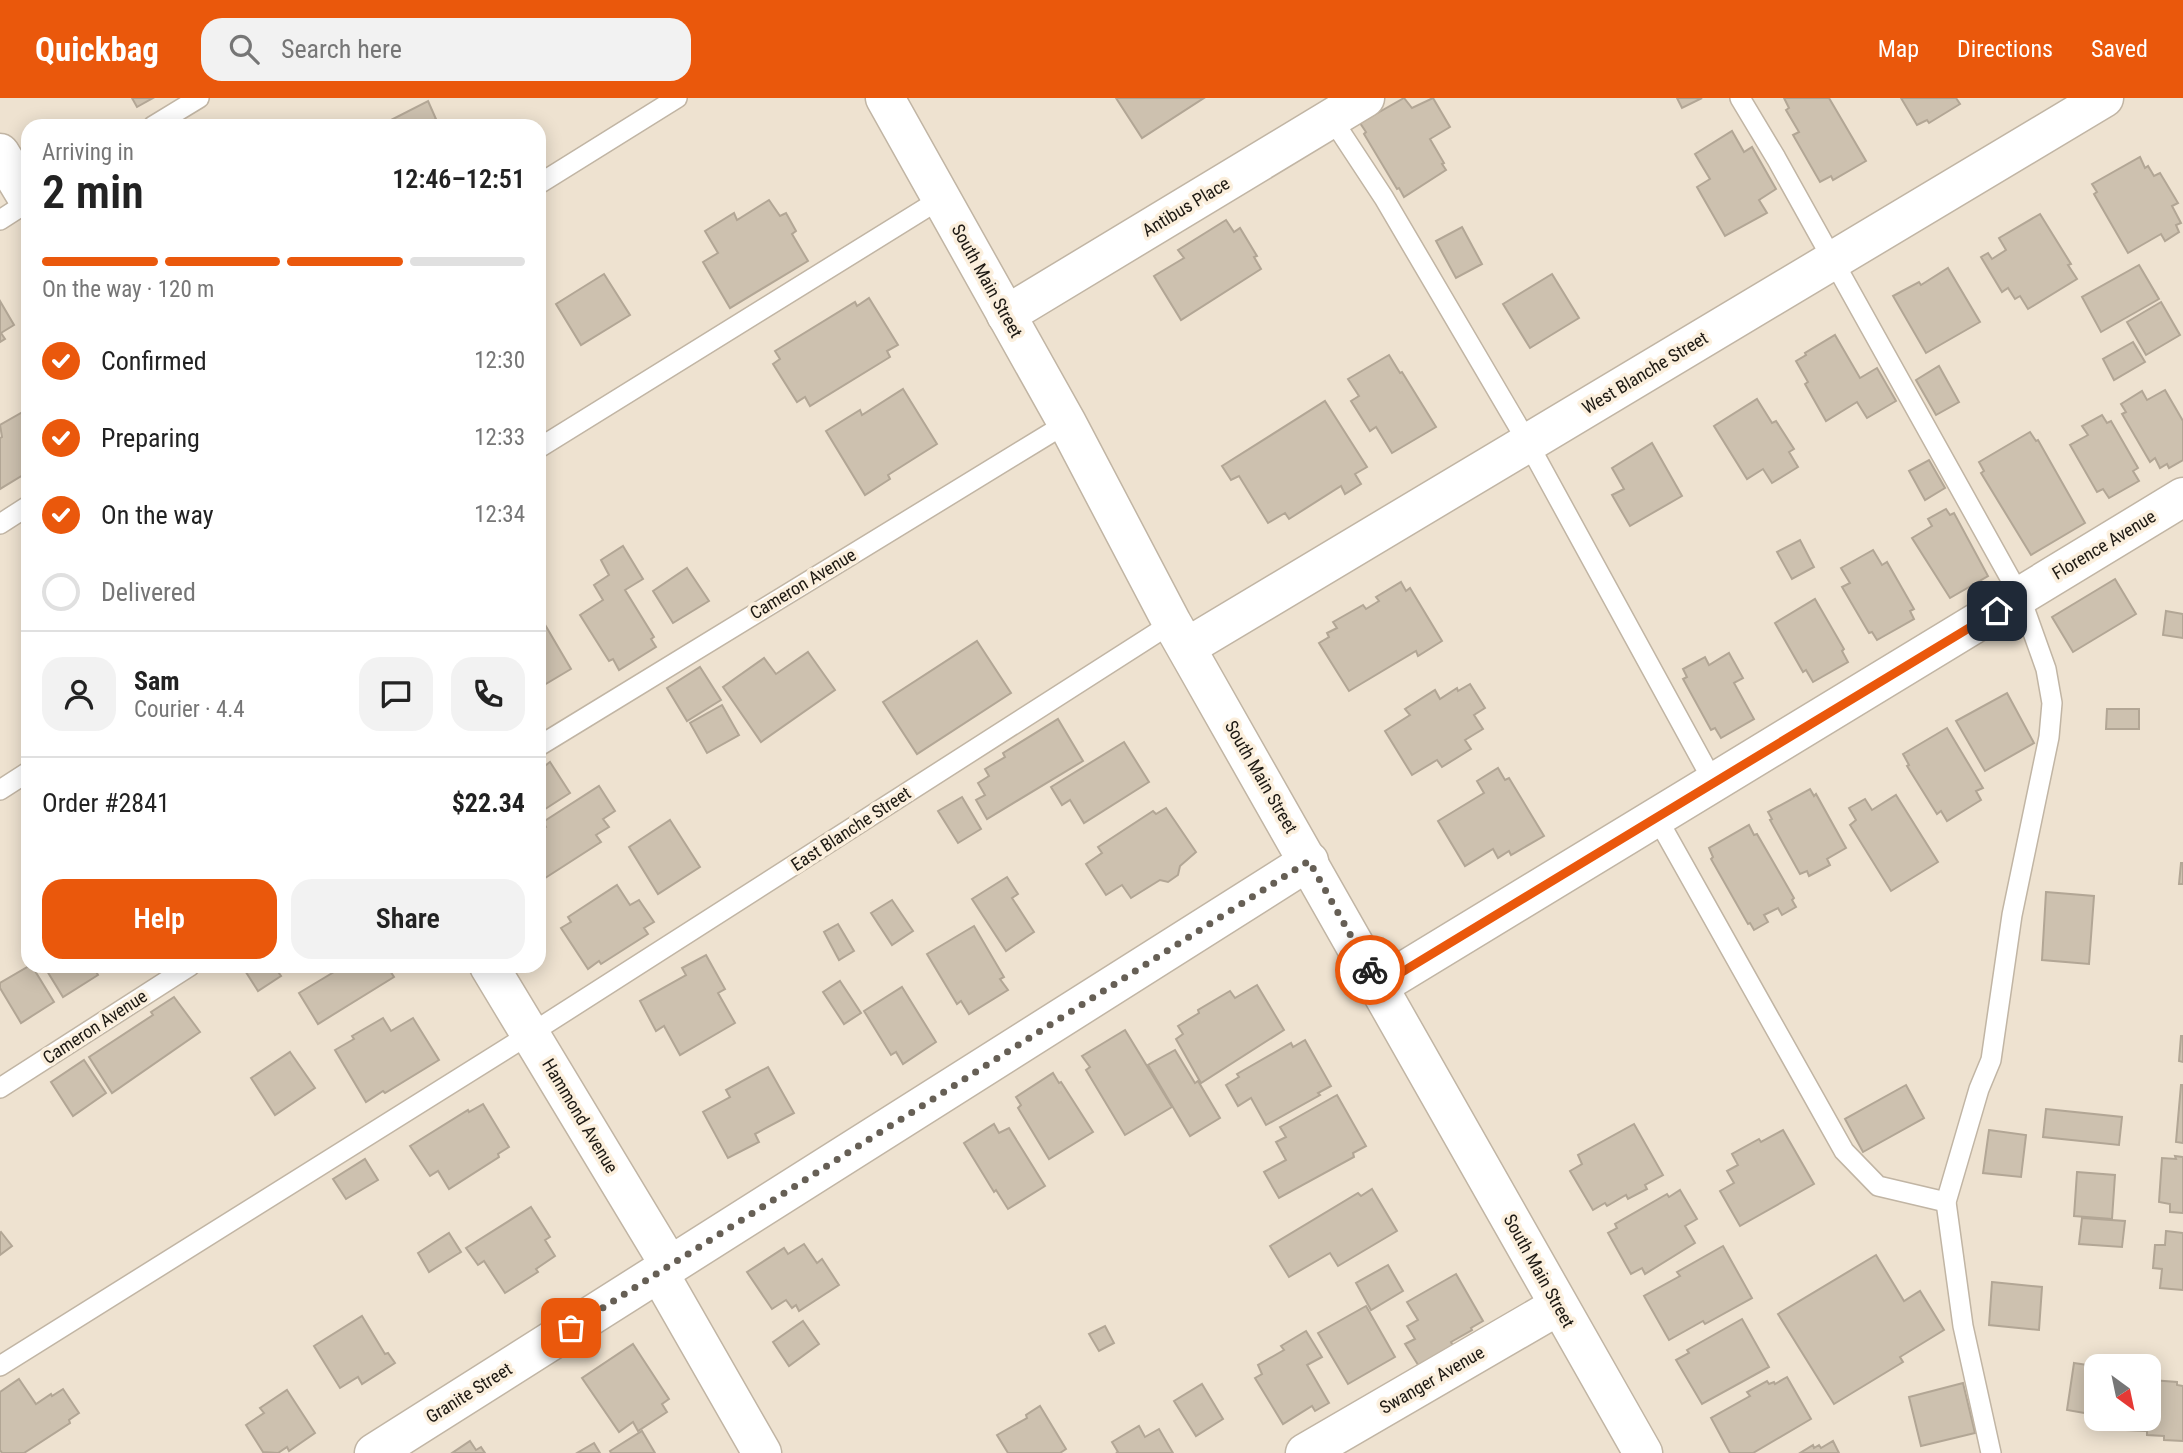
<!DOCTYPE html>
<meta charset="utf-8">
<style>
body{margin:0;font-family:"Roboto Condensed",sans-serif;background:#f2f2f2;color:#222;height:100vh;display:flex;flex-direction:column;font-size:26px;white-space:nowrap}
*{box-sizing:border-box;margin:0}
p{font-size:23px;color:#767676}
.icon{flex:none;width:38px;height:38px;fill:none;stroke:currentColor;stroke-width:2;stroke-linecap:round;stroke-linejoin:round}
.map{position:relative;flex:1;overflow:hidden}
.panel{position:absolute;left:21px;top:21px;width:525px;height:854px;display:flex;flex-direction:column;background:#fff;border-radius:21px;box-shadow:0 4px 18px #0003}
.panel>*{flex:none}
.needle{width:46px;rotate:147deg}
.buttons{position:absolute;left:2084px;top:1256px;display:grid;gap:14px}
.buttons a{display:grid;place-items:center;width:77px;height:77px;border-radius:14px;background:#fff;box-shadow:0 4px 18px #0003;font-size:35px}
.pin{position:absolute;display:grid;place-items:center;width:60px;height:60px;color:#fff;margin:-30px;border-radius:14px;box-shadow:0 4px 10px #0006}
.courier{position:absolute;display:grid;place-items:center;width:70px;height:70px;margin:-35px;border:5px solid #ea580c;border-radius:50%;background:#fff;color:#222;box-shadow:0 2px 9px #0007}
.overview em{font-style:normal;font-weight:600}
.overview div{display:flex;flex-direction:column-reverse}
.overview{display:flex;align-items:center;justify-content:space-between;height:119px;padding:0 21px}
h1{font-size:46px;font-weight:600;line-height:52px}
.bar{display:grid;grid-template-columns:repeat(4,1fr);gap:10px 7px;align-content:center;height:84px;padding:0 21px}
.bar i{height:9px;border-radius:5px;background:#e0e0e0}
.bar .active{background:#ea580c}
.bar p{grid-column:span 4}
.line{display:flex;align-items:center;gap:18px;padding:0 21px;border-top:2px solid #e0e0e0}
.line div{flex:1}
.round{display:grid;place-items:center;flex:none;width:74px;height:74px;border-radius:21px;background:#f2f2f2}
ol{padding:0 21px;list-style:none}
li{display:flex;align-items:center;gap:21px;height:77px}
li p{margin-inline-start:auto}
li .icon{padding:7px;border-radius:50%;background:#ea580c;color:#fff;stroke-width:4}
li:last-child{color:#767676}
li i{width:38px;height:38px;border:4px solid #e0e0e0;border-radius:50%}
.cta{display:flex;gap:14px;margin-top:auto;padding:14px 21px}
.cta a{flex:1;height:80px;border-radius:21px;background:#ea580c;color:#fff;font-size:28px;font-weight:600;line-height:80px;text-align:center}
.cta a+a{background:#f2f2f2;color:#222}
header{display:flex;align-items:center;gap:42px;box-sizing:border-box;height:98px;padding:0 35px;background:#ea580c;color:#fff}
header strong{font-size:33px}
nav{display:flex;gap:38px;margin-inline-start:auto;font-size:24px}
.search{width:490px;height:63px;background:#f2f2f2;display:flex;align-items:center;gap:18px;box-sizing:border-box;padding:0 24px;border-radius:21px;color:#767676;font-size:26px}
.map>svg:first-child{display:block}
.building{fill:#cdc1af;stroke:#b2a695;stroke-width:2}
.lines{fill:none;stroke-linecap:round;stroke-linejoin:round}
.lane-casing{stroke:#c1b5a4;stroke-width:22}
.street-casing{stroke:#c1b5a4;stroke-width:41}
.highway-casing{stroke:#c1b5a4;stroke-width:41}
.lane{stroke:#fff;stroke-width:19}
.street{stroke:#fff;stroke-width:38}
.highway{stroke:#fff;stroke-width:38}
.done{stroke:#665f55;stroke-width:7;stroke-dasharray:0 12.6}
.route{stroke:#ea580c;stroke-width:9}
.labels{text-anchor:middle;stroke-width:7;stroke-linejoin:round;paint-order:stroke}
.street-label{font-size:18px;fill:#1d1913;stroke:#fbefdd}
</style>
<header>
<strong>Quickbag</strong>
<div class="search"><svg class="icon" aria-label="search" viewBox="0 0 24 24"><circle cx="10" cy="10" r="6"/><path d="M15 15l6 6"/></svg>Search here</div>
<nav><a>Map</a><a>Directions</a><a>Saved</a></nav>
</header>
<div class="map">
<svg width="2183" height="1355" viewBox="0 0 2183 1355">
<rect width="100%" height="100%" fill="#eee2d0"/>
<g class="building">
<polygon points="132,0 153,0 137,9"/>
<polygon points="1116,0 1204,0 1142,40"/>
<polygon points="1404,0 1412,10 1433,0 1450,29 1430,41 1444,65 1442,66 1446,72 1404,99 1399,90 1397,91 1364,36 1366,34 1360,25"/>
<polygon points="1677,0 1702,0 1682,10"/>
<polygon points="1784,0 1829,0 1866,63 1833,82 1831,78 1820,84 1793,37 1799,34 1786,12 1789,10"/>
<polygon points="1901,0 1956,0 1960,6 1929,25 1927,22 1917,27"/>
<polygon points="428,3 436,21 423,28 391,28 389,23"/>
<polygon points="1732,33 1744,54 1752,49 1776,91 1759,102 1767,115 1725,138 1697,89 1710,81 1695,56"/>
<polygon points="2140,59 2145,70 2148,68 2154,78 2160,75 2178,105 2172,108 2181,125 2176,127 2179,134 2165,143 2161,136 2128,155 2094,96 2097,94 2092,86"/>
<polygon points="769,102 780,118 786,115 796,133 792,136 808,163 730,210 703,164 718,155 705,133 734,115 737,122"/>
<polygon points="2040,116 2071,166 2068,167 2077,181 2028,211 2020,198 2015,201 2008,190 2002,194 1981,159 1988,155 1992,161 2006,152 1999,140"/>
<polygon points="1226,122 1234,134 1240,130 1257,158 1254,159 1261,171 1181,222 1154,178 1184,160 1178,152"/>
<polygon points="1462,129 1482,166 1456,180 1436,143"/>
<polygon points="2139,167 2159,201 2101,234 2082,199"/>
<polygon points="1948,170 1980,224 1926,255 1893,198 1919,184 1921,187"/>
<polygon points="604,176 630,217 581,247 556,206"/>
<polygon points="1552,176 1579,220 1530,250 1503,206"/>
<polygon points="869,200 898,247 887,253 890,259 810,308 805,299 797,304 773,266 780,261 775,253 855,204 857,208"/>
<polygon points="0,203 14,227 1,235 5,241 0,244"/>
<polygon points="2161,204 2180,237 2146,257 2127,224"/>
<polygon points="1835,237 1860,280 1877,270 1896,303 1867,320 1857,304 1826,323 1805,286 1808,284 1796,263 1806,257 1805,255"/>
<polygon points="2133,244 2145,264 2114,282 2103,261"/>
<polygon points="1389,257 1400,275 1402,274 1436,329 1392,355 1376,329 1370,333 1351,303 1359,298 1348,281"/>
<polygon points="1939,268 1959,304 1936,317 1916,282"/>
<polygon points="903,291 937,346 888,377 890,381 865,397 826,333 860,312 862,317"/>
<polygon points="2165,292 2183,323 2183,362 2169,370 2167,366 2160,370 2155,360 2150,364 2122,316 2126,314 2121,306 2142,293 2147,302"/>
<polygon points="1757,301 1772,325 1776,323 1794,351 1789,354 1798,369 1772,385 1763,371 1747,381 1714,328"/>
<polygon points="1325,303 1367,369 1355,376 1361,386 1345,396 1341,388 1289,421 1285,415 1268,425 1239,378 1231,382 1222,368"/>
<polygon points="28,311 28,374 0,391 0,340 2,339 0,327"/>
<polygon points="2102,317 2107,325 2111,323 2138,370 2133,373 2139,383 2109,400 2103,391 2097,394 2070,347 2088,337 2082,328"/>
<polygon points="2030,334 2036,343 2038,342 2085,425 2031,457 1981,375 1984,373 1979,364"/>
<polygon points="1652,345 1682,398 1630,428 1612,397 1624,391 1612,370"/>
<polygon points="1929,362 1945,390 1925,402 1909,373"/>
<polygon points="1946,411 1950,417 1954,415 1988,478 1950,500 1912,440 1932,428 1928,421"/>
<polygon points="1800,442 1814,469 1792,481 1777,454"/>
<polygon points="623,448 643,481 625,492 654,539 651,541 656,549 619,572 613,561 609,563 580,517 603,502 594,487 609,477 601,462"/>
<polygon points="1873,452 1882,467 1887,464 1914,511 1910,513 1914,521 1877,542 1872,534 1869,535 1842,489 1850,485 1841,470"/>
<polygon points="687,470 709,503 673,525 653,493"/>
<polygon points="2115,481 2136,516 2073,554 2052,519"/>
<polygon points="1401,484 1406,493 1410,490 1442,543 1418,558 1416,553 1349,593 1319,545 1329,539 1327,535 1337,530 1333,524 1363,507 1366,511 1379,503 1376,499"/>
<polygon points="1815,501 1844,551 1842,553 1848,564 1813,584 1806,572 1803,574 1775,525"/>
<polygon points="2166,513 2183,516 2183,540 2163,537"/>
<polygon points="544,525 571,571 539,590 539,528"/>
<polygon points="977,543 1011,595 917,656 883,604"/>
<polygon points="808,554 835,592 761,644 723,589 764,560 776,576"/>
<polygon points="1729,555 1743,580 1734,585 1754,621 1721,640 1715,630 1711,632 1683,581 1687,579 1683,571 1705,559 1709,567"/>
<polygon points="700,569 721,602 687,623 667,590"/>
<polygon points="1470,586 1485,610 1474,617 1483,631 1465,642 1471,651 1442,669 1437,662 1412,677 1385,633 1410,617 1405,611 1435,592 1440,601 1457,590 1458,593"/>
<polygon points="2007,595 2034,645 1985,673 1956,623"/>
<polygon points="722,607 739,637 707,655 690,625"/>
<polygon points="2107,611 2139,611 2139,631 2106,631"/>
<polygon points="1058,621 1083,663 987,721 976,702 985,697 978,685 989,678 985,671 1005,659 1003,655"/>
<polygon points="1947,630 1983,690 1976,693 1981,702 1947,723 1941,713 1937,716 1907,668 1909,667 1903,656"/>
<polygon points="1124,644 1149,684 1084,725 1070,702 1062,707 1051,689"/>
<polygon points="550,664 570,695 539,715 539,666 542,670"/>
<polygon points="1498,670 1505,682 1509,680 1544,738 1511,757 1509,753 1498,760 1493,751 1465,768 1438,723 1484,695 1477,683"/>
<polygon points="599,688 615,713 603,721 609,729 596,737 601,744 539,784 539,734 546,729 543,724"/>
<polygon points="1810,691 1814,698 1816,696 1846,750 1827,761 1830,767 1809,778 1807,773 1800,776 1770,722 1772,721 1768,714"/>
<polygon points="1896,697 1938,764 1891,793 1850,727 1856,722 1849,710 1865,701 1872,712"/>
<polygon points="962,699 981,731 958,745 938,713"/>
<polygon points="1166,710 1196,754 1180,768 1178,777 1168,784 1160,782 1131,800 1122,787 1106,797 1086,766 1102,755 1098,749 1153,713 1156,716"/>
<polygon points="670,722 700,769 658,796 629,749"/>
<polygon points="1749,727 1754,737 1757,736 1794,800 1792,802 1796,809 1782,817 1778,810 1764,817 1768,824 1754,832 1750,825 1748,826 1711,761 1713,759 1709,750"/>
<polygon points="2181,765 2183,765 2183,786 2179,786"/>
<polygon points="1007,779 1018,796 1012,800 1034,834 1006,853 972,801"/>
<polygon points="617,787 630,807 639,802 654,824 644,830 648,836 601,866 599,863 588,871 561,830 571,824 568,819"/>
<polygon points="2046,794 2094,798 2089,866 2042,862"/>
<polygon points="892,802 913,833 892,847 871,815"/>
<polygon points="838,826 854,853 839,862 824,834"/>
<polygon points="974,828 1004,879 1000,881 1008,892 969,916 961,903 957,906 927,856"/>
<polygon points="706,857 725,891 718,895 735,925 680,957 664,928 656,933 640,903 686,877 682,870"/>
<polygon points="29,868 32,868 54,904 21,925 0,890 0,885"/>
<polygon points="44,868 93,868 98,877 63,899"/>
<polygon points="242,868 274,868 281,878 258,893"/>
<polygon points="344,868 387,868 394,879 318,926 299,895"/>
<polygon points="840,883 861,915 844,926 823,894"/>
<polygon points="1257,887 1284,932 1201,985 1176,941 1183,936 1178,928 1199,915 1198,912 1230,893 1235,900"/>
<polygon points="902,889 936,944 903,966 896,954 891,957 864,913"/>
<polygon points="174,899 200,934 112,995 89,959 153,917 151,914"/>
<polygon points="383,920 391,933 413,920 439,962 385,995 383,993 366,1004 335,952 354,941 352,938"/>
<polygon points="1125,932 1172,1009 1125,1037 1086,972 1090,969 1082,958"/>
<polygon points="2181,938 2183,938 2183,964 2179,963"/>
<polygon points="1305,942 1331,988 1318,995 1320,997 1266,1027 1251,1000 1238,1008 1226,987 1239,979 1237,976 1291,945 1293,949"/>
<polygon points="1175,952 1195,985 1198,983 1220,1020 1190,1038 1148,967"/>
<polygon points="290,954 315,990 275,1017 251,980"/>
<polygon points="84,962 106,995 73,1018 51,984"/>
<polygon points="768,969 794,1015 755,1036 759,1044 728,1060 703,1014 730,999 726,992"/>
<polygon points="1053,975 1059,985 1061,984 1093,1034 1049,1061 1018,1010 1021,1007 1016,999"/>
<polygon points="1906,987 1924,1020 1863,1054 1845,1021"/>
<polygon points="2181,987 2183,987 2183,1045 2176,1044"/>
<polygon points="1337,997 1366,1048 1353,1055 1354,1059 1279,1100 1264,1074 1286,1062 1276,1044 1286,1039 1280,1029"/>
<polygon points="483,1006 509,1049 498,1056 499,1059 449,1091 438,1073 430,1078 410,1048 468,1012 469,1014"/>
<polygon points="2046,1011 2122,1019 2119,1047 2043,1039"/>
<polygon points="994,1026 999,1035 1009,1030 1045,1088 1008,1111 996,1092 994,1094 964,1045"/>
<polygon points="1634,1026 1663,1077 1645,1087 1647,1091 1628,1101 1626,1097 1607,1108 1605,1105 1593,1112 1570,1073 1582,1066 1578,1057"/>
<polygon points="1783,1032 1814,1086 1740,1128 1720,1093 1734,1085 1727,1073 1738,1067 1732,1056 1759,1041 1761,1044"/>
<polygon points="1989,1032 2026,1037 2021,1079 1983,1075"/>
<polygon points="2175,1058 2183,1059 2183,1115 2170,1114 2170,1106 2159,1104 2162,1060 2176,1061"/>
<polygon points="365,1061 378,1082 346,1101 333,1081"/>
<polygon points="2077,1074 2115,1077 2112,1121 2074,1118"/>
<polygon points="1372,1091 1397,1133 1338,1168 1330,1155 1289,1179 1270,1148 1358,1095 1361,1098"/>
<polygon points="1680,1092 1697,1121 1685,1128 1695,1145 1645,1176 1642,1170 1631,1176 1608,1135 1617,1130 1615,1126 1667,1096 1669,1099"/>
<polygon points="531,1109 550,1139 545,1142 555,1158 536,1171 538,1174 505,1195 484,1163 478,1167 466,1150"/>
<polygon points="2082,1120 2125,1123 2122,1149 2079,1146"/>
<polygon points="2166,1133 2183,1135 2183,1192 2160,1190 2162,1171 2153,1170 2155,1147 2165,1147"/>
<polygon points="1,1134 12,1148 0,1157 0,1135"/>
<polygon points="449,1135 461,1154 429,1174 418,1155"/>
<polygon points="804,1146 817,1165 822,1161 839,1187 799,1213 796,1207 792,1210 786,1202 772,1211 747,1174 784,1150 788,1156"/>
<polygon points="1723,1148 1752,1200 1705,1226 1703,1223 1669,1242 1644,1198 1680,1178 1677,1174"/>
<polygon points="1876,1157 1904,1203 1920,1193 1944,1232 1900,1259 1903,1264 1834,1306 1778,1216"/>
<polygon points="1388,1167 1403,1193 1371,1212 1356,1185"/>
<polygon points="1456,1176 1483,1223 1471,1230 1472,1232 1451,1244 1454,1249 1420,1270 1405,1246 1415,1241 1407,1228 1418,1222 1407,1204"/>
<polygon points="1992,1184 2042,1189 2039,1232 1989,1227"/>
<polygon points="1366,1208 1395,1259 1348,1286 1318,1235"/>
<polygon points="362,1218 385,1256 388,1255 395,1265 362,1286 358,1279 340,1290 314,1248"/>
<polygon points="1742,1221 1769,1269 1702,1306 1676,1262 1689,1255 1687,1252"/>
<polygon points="803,1223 819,1246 789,1268 773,1244"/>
<polygon points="1105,1228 1114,1245 1099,1253 1089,1236"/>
<polygon points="1306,1233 1322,1259 1307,1267 1329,1305 1315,1313 1312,1308 1283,1326 1255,1280 1262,1276 1258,1267 1284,1252 1281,1248"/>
<polygon points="633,1246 669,1301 662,1306 667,1314 638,1333 633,1324 619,1334 582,1280"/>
<polygon points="2074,1265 2101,1269 2096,1269 2096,1317 2067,1312"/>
<polygon points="1787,1279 1811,1321 1753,1355 1730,1355 1711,1320 1750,1298 1747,1294 1767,1283 1769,1286 1774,1284 1775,1286"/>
<polygon points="19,1281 36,1306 51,1296 52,1298 63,1291 79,1315 69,1322 70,1325 24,1355 2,1355 0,1352 0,1294"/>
<polygon points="2151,1282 2177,1284 2177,1287 2183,1288 2183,1343 2164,1342 2164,1338 2147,1337 2147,1333 2127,1332 2128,1321 2149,1321 2149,1285"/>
<polygon points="1963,1285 1975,1335 1921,1348 1909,1299"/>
<polygon points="1202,1286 1223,1321 1196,1338 1174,1303"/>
<polygon points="287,1292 315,1335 289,1353 287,1349 278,1355 263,1354 246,1327 264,1315 260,1310"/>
<polygon points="1040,1308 1066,1351 1060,1355 1008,1355 997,1337 1027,1320 1026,1317"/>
<polygon points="1139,1328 1145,1339 1159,1331 1173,1355 1116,1355 1118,1354 1112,1344"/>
<polygon points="642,1333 655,1355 611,1355 610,1353"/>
<polygon points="470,1343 476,1352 481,1349 485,1355 452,1355"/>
<polygon points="1833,1343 1839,1355 1800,1355 1813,1347 1814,1350 1819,1347 1821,1350"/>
<polygon points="594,1345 600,1355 577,1355"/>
</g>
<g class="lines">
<defs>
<g id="lane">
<polyline points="1740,0 1776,60 2020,498 2046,571 2052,605 2049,639 2012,817 1991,962 1979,991 1946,1104 1963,1228 1991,1355"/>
<polyline points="1332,21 1384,100 1528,345 1714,685"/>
<polyline points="153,28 199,0"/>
<polyline points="539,86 677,0"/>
<polyline points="0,122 28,104"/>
<polyline points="539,350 942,100"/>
<polyline points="0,426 28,408"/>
<polyline points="539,648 1067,325"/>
<polyline points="0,692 28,674"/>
<polyline points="1657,720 1844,1053 1878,1088 1946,1104"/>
<polyline points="0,990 190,868"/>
<polyline points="0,1268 530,936 1172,525"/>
</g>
<g id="street">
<polyline points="0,55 28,101"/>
<polyline points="1006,217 1365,0"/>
<polyline points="1187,549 2104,0"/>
<polyline points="489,868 670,1168"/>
<polyline points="1379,888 2183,399"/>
<polyline points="659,1175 762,1355"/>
<polyline points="374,1355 1309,763"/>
<polyline points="1305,1355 1558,1208"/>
</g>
<polyline id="highway" points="885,0 1067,325 1172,525 1643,1355"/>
</defs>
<use href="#lane" class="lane-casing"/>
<use href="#street" class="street-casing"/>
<use href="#highway" class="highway-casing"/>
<use href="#lane" class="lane"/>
<use href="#street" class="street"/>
<use href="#highway" class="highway"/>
</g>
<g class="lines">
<polyline class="done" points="571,1230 1309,763 1370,872"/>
<polyline class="route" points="1370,872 1379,888 1997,513"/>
</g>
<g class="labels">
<g class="street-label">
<text transform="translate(1186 109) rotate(-31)" y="6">Antibus Place</text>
<text transform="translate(987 183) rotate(61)" y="6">South Main Street</text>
<text transform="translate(1645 275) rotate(-31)" y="6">West Blanche Street</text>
<text transform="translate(2104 447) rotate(-31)" y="6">Florence Avenue</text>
<text transform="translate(803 486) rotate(-31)" y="6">Cameron Avenue</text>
<text transform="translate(1261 679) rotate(60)" y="6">South Main Street</text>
<text transform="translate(851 731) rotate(-33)" y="6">East Blanche Street</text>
<text transform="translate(95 929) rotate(-33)" y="6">Cameron Avenue</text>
<text transform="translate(580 1018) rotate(59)" y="6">Hammond Avenue</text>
<text transform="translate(1539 1173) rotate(61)" y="6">South Main Street</text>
<text transform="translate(1432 1282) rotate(-30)" y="6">Swanger Avenue</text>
<text transform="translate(469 1295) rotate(-32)" y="6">Granite Street</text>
</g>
</g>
</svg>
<div class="buttons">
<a><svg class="needle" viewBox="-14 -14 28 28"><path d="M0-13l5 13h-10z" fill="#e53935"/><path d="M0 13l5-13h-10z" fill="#767676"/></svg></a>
</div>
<div class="pin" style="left:571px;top:1230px;background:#ea580c"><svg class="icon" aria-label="bag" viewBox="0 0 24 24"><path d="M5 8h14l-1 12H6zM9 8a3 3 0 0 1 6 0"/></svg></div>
<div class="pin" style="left:1997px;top:513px;background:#1f2937"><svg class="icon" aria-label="home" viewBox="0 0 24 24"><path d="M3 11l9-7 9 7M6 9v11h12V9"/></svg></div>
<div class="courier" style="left:1370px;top:872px"><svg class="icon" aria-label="bike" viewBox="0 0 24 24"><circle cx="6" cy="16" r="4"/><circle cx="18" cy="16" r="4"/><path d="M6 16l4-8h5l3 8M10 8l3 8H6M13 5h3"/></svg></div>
<section class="panel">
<div class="overview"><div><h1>2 min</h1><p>Arriving in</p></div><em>12:46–12:51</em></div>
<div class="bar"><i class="active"></i><i class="active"></i><i class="active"></i><i></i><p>On the way · 120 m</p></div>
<ol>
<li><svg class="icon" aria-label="check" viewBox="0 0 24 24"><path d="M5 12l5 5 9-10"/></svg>Confirmed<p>12:30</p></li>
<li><svg class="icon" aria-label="check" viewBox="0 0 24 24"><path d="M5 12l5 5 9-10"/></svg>Preparing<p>12:33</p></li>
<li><svg class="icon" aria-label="check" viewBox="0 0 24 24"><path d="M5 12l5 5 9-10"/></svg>On the way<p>12:34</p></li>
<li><i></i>Delivered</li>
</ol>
<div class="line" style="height:126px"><a class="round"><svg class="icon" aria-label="person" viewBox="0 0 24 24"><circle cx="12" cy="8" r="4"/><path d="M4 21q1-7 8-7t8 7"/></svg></a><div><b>Sam</b><p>Courier · 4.4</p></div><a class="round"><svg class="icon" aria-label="chat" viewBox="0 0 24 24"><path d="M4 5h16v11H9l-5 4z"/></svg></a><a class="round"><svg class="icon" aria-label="phone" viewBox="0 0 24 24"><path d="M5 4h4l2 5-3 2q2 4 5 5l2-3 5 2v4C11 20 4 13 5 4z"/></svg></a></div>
<div class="line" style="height:91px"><div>Order #2841</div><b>$22.34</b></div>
<div class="cta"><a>Help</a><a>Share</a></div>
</section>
</div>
